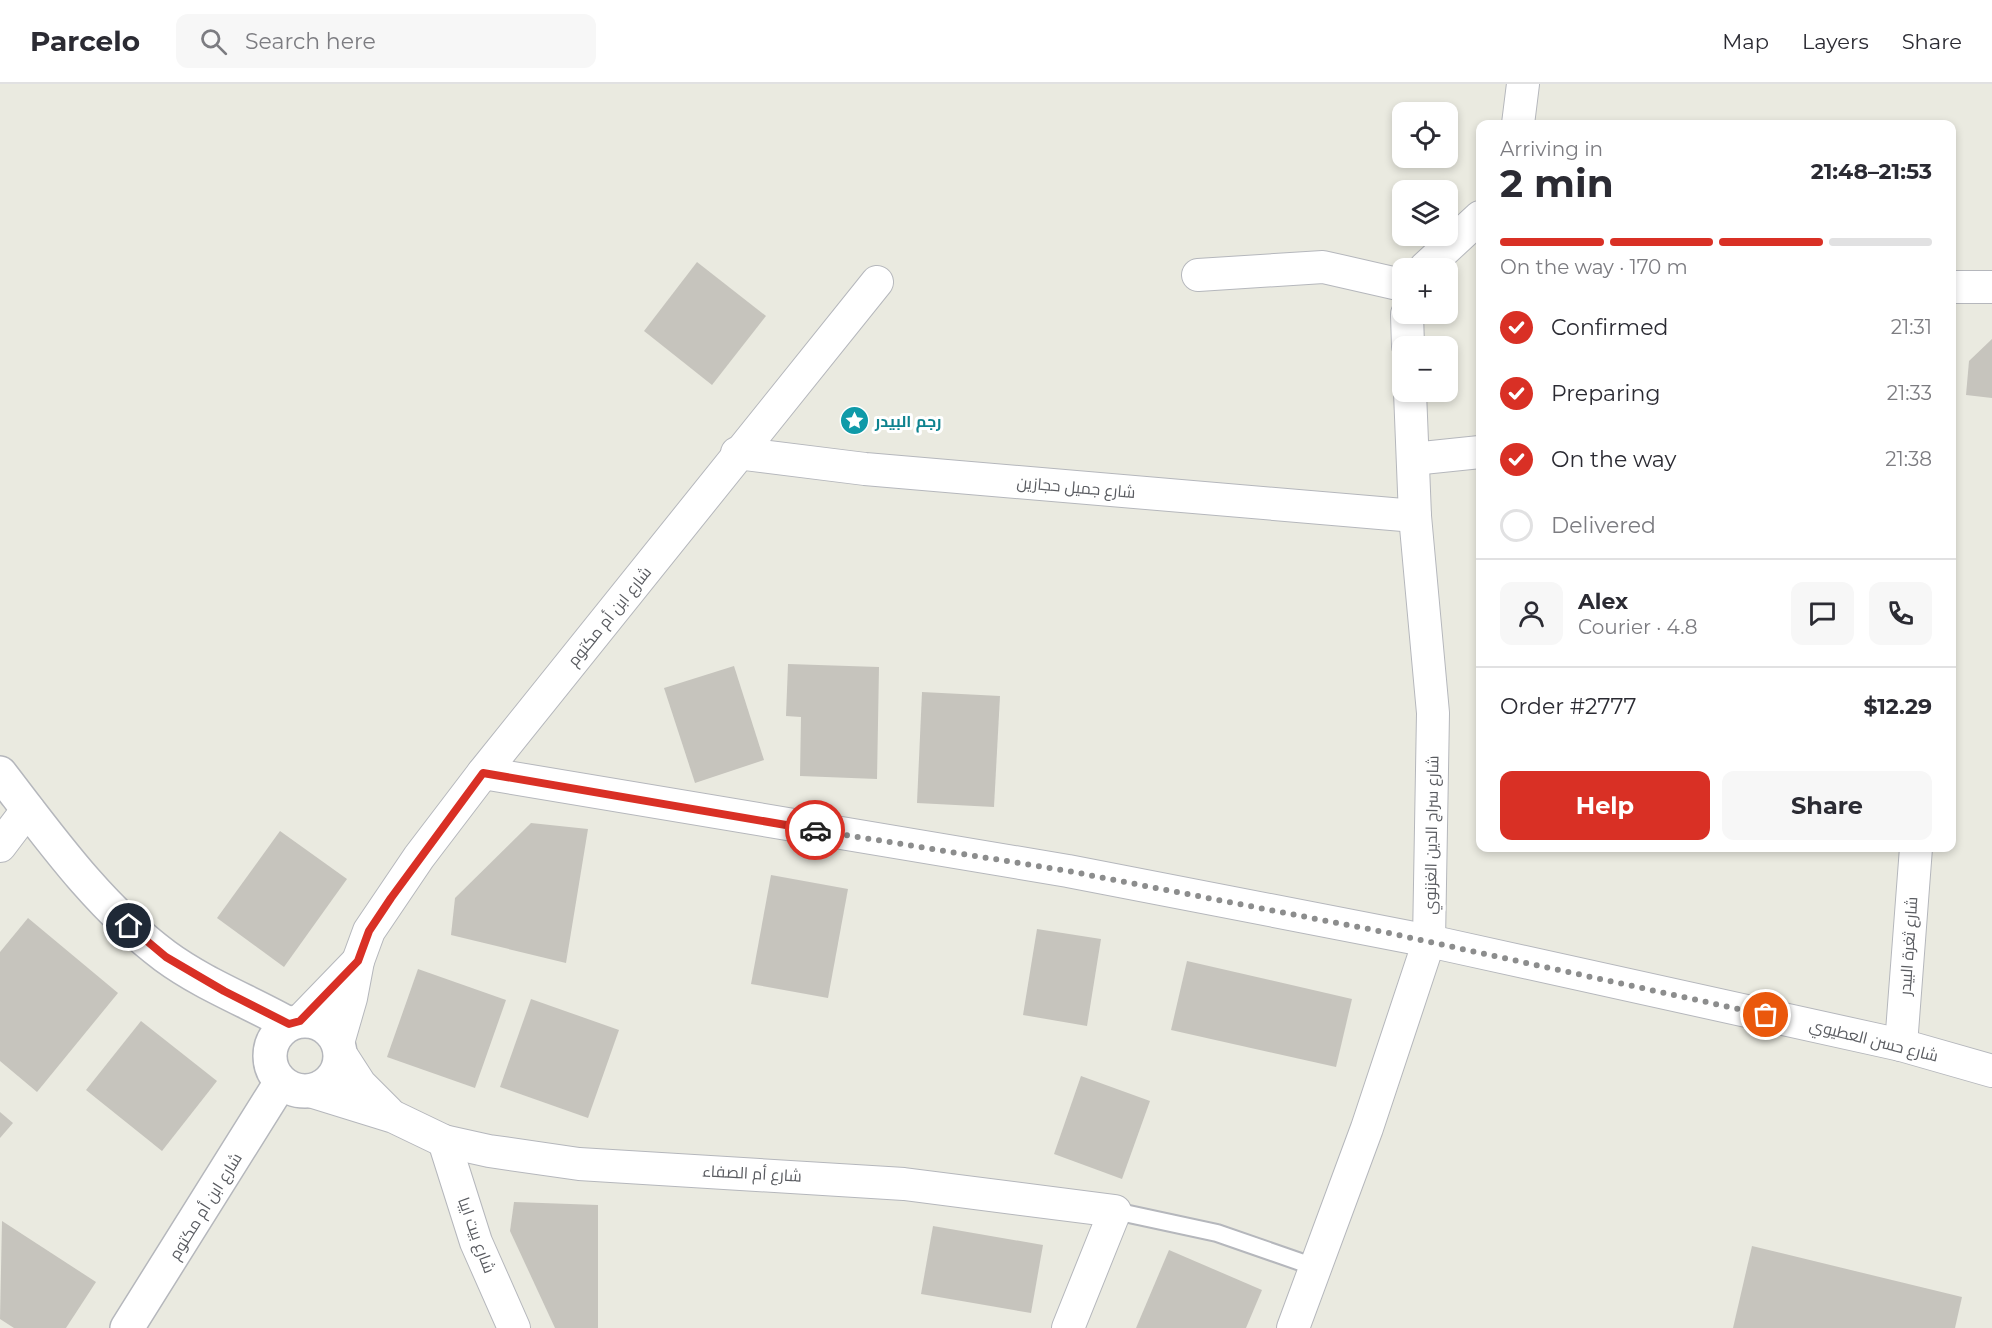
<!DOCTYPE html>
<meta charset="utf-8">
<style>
body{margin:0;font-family:Montserrat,Cairo,sans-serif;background:#f7f7f7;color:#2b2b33;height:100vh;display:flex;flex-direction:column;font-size:22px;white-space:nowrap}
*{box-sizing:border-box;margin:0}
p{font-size:20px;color:#7c7c81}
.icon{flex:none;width:33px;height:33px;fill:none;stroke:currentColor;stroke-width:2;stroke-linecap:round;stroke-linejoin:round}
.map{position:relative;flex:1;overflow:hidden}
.panel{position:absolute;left:1476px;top:36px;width:480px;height:732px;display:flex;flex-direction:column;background:#fff;border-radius:12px;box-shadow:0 3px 9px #0003}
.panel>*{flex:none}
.tools{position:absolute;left:1392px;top:18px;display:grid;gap:12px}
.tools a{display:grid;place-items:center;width:66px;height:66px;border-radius:12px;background:#fff;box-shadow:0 3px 9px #0003;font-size:30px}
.pin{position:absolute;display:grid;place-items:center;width:51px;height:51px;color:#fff;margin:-26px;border:3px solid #fff;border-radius:50%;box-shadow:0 2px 6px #0007}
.courier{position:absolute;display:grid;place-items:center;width:60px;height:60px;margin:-30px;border:4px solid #d93025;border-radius:50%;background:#fff;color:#222;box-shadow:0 2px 8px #0007}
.headline em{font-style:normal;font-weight:700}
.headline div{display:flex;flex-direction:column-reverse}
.headline{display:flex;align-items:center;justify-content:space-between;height:102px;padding:0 24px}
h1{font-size:39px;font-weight:700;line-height:45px}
.bar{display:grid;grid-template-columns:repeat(4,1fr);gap:9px 6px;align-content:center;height:72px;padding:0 24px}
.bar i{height:8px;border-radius:4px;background:#e1e1e2}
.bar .active{background:#d93025}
.bar p{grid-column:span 4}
.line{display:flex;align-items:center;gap:15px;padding:0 24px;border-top:2px solid #e1e1e2}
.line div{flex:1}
.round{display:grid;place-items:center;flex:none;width:63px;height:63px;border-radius:12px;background:#f7f7f7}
ol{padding:0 24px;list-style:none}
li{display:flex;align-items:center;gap:18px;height:66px}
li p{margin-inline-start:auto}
li .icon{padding:6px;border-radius:50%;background:#d93025;color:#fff;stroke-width:4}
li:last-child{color:#7c7c81}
li i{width:33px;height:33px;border:3px solid #e1e1e2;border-radius:50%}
.primary-button{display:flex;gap:12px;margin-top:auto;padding:12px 24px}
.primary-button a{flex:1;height:69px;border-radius:12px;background:#d93025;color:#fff;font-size:24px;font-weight:700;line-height:69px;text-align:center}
.primary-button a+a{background:#f7f7f7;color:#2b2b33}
header{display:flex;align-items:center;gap:36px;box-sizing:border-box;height:84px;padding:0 30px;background:#fff;border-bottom:2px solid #e1e1e2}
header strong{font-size:28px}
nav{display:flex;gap:33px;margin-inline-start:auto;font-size:21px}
.search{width:420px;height:54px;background:#f7f7f7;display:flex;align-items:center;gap:15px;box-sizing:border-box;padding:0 21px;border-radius:12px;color:#7c7c81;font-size:22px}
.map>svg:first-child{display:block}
.building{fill:#c6c4bd}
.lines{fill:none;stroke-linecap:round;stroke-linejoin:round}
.service-casing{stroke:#b5b7bc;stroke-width:20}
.minor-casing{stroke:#b5b7bc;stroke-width:34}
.tertiary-casing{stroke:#b5b7bc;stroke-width:36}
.service{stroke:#fff;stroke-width:16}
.minor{stroke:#fff;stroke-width:32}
.tertiary{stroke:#fff;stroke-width:33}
.done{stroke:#8c8d8d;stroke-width:6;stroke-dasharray:0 10.8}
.route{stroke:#d93025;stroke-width:8}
.labels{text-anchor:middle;stroke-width:6;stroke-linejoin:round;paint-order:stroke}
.culture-label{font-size:16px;font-weight:bold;fill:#0d838f;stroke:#fff;text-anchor:start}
.street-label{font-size:16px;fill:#595b60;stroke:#fff}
</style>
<header>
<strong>Parcelo</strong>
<div class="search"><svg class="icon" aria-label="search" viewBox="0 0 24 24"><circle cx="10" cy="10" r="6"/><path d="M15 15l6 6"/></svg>Search here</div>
<nav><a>Map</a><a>Layers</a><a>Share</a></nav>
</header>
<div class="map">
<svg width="1992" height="1244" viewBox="0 0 1992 1244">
<rect width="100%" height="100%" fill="#eaeae0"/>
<g class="building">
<polygon points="697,178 766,232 712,301 644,247"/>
<polygon points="1992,255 1992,314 1966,311 1969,277"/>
<polygon points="788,580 879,583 877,695 800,692 801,633 786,632"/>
<polygon points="734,582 764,676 695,699 664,604"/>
<polygon points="922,608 1000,612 994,723 917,719"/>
<polygon points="531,739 588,745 566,879 451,851 455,814"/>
<polygon points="280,747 347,795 284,883 217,834"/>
<polygon points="771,791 848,805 828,914 751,900"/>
<polygon points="28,834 118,909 37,1008 0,977 0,868"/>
<polygon points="1037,845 1101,855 1087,942 1023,931"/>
<polygon points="1187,877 1352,915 1336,983 1171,946"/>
<polygon points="418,885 506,916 475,1004 387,973"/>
<polygon points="531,915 619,946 588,1034 500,1003"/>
<polygon points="141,937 217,997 162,1067 86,1006"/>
<polygon points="1081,992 1150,1017 1122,1095 1054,1070"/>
<polygon points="0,1028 13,1039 0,1054"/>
<polygon points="514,1118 598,1121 598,1244 555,1244 510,1147"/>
<polygon points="2,1137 96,1198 66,1244 14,1244 0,1235"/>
<polygon points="933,1142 1043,1161 1031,1229 921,1210"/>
<polygon points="1752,1162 1962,1213 1955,1244 1733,1244"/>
<polygon points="1169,1166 1262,1206 1246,1244 1136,1244"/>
</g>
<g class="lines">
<defs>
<polyline id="service" points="1115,1127 1217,1149 1315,1183"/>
<g id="minor">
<polyline points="1518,40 1523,0"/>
<polyline points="1425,184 1480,133"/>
<polyline points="1198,191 1323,183 1402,201"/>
<polyline points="1952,203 1992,203"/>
<polyline points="1407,230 1408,262"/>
<polyline points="737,369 865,385 1415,432"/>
<polyline points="1413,375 1480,368"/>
<polyline points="483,689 1068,787 1429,857 1901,961 1992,987"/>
<polyline points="0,762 28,725"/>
<polyline points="300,937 358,877"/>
<polyline points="338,959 351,914 358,877 369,847 419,773 483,689 877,198"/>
<polyline points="1901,961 1916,764"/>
<polyline points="340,969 360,1000 388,1028"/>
<polyline points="310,1007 394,1033 444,1057 489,1067 579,1080 904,1100 1115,1127 1068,1244"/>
<polyline points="444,1057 476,1158 514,1244"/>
<polyline points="1293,1244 1367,1044 1429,857 1433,629 1415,432 1410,308"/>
</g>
<g id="tertiary">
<path d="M0,689C50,754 98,822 165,872C203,900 248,917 289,940"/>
<circle cx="305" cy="972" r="35"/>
<polyline points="127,1244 281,998"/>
</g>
</defs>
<use href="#service" class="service-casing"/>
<use href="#minor" class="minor-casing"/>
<use href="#tertiary" class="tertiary-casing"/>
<use href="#service" class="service"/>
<use href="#minor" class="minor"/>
<use href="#tertiary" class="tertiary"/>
</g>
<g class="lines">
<polyline class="done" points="815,746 1068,787 1384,848 1766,931"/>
<polyline class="route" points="129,842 166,873 224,907 289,940 300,937 358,877 369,847 391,814 483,689 815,746"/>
</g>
<defs>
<symbol id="sight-disc" viewBox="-11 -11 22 22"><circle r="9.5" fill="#0f9aa8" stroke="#fff"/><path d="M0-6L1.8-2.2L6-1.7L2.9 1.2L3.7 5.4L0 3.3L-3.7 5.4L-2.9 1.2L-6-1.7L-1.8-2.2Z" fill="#fff"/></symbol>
</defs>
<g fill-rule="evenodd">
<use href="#sight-disc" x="838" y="320" width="33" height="33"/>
</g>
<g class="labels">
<g class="culture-label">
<text x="875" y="343">رجم البيدر</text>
</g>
<g class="street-label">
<text transform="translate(1076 403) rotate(5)" y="6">شارع جميل حجازين</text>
<text transform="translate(609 532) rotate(-51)" y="6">شارع ابن أم مكتوم</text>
<text transform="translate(1431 751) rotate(-89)" y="6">شارع سراج الدين الغزنوي</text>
<text transform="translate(1908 862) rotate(-86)" y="6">شارع ثغرة البيدر</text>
<text transform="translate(1874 956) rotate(14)" y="6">شارع حسن العطيوي</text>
<text transform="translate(752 1089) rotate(3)" y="6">شارع أم الصفاء</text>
<text transform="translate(205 1122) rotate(-58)" y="6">شارع ابن أم مكتوم</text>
<text transform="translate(477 1151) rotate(70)" y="6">شارع بيت ايبا</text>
</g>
</g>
</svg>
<div class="tools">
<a><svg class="icon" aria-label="locate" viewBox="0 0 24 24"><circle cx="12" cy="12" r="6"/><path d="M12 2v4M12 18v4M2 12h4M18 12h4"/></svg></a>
<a><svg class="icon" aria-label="layers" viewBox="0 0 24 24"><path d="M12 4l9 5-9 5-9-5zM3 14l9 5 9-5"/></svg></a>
<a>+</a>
<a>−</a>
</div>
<div class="pin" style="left:1766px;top:931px;background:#ea580c"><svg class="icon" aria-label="bag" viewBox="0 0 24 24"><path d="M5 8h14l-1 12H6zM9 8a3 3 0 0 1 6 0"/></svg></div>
<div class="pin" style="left:129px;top:842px;background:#1f2937"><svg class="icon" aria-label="home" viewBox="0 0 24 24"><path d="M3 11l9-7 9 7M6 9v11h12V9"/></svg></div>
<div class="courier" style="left:815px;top:746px"><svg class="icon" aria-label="car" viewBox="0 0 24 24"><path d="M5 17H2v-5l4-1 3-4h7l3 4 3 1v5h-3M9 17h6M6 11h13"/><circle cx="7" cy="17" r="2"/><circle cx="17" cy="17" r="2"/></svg></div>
<section class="panel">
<div class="headline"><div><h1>2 min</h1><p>Arriving in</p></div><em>21:48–21:53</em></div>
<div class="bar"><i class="active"></i><i class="active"></i><i class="active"></i><i></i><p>On the way · 170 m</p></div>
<ol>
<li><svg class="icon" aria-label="check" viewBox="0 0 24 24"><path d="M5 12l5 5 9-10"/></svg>Confirmed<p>21:31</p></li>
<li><svg class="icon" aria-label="check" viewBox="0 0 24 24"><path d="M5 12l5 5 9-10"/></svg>Preparing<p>21:33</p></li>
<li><svg class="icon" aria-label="check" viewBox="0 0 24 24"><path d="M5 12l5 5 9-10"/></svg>On the way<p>21:38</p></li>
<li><i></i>Delivered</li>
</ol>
<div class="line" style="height:108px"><a class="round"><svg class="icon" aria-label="person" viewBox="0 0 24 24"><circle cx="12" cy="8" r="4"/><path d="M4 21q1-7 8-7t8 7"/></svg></a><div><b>Alex</b><p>Courier · 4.8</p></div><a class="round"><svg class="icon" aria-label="chat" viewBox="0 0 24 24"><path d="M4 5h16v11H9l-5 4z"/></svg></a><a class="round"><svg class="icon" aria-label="phone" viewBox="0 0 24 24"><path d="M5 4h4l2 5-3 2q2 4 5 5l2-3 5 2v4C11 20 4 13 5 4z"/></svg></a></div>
<div class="line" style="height:78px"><div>Order #2777</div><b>$12.29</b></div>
<div class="primary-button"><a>Help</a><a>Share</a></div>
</section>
</div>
